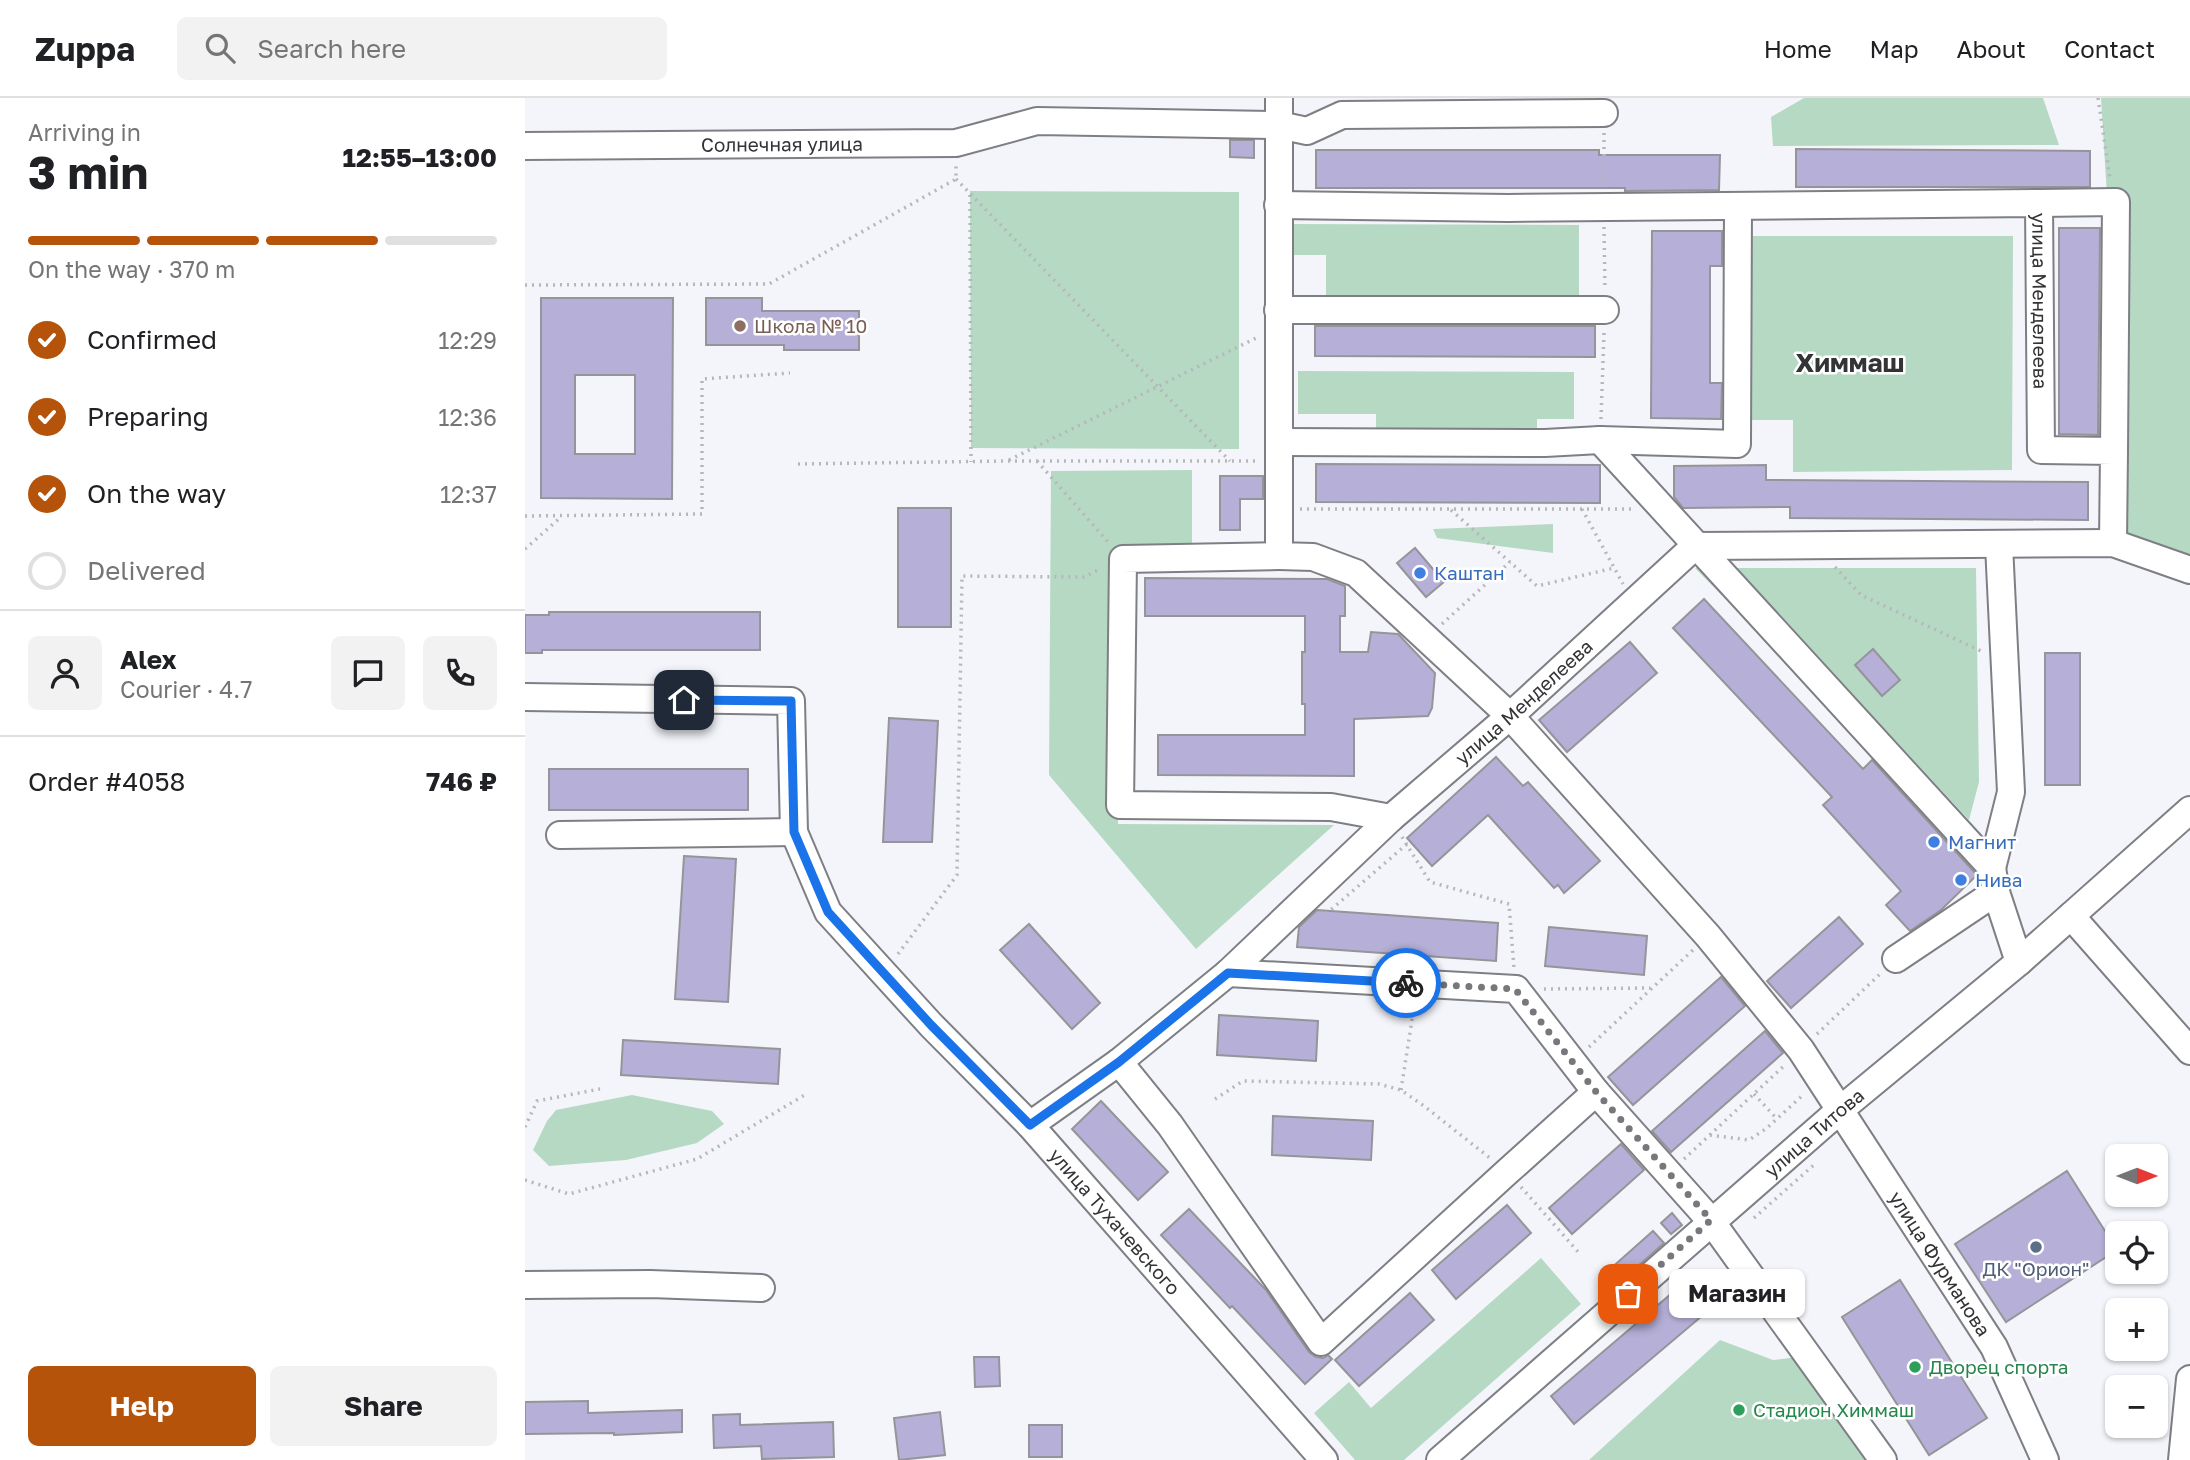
<!DOCTYPE html>
<meta charset="utf-8">
<style>
body{margin:0;font-family:"Golos Text",sans-serif;background:#f2f2f2;color:#202124;height:100vh;display:flex;flex-direction:column;font-size:26px;white-space:nowrap}
*{box-sizing:border-box;margin:0}
p{font-size:23px;color:#757577}
.icon{flex:none;width:38px;height:38px;fill:none;stroke:currentColor;stroke-width:2;stroke-linecap:round;stroke-linejoin:round}
.map{position:relative;flex:1;overflow:hidden}
.details{display:flex;flex-direction:column;background:#fff;width:525px}
.details>*{flex:none}
.needle{width:46px;rotate:90deg}
.fabs{position:absolute;left:1580px;top:1046px;display:grid;gap:14px}
.fabs a{display:grid;place-items:center;width:63px;height:63px;border-radius:10px;background:#fff;box-shadow:0 2px 5px #0004;font-size:35px}
.pin{position:absolute;display:grid;place-items:center;width:60px;height:60px;color:#fff;margin:-30px;border-radius:14px;box-shadow:0 4px 10px #0006}
.courier{position:absolute;display:grid;place-items:center;width:70px;height:70px;margin:-35px;border:5px solid #1a73e8;border-radius:50%;background:#fff;color:#222;box-shadow:0 2px 9px #0007}
.bubble{position:absolute;height:49px;border-radius:10px;background:#fff;box-shadow:0 2px 5px #0004;font-size:23px;font-weight:700;line-height:49px;text-align:center}
.headline em{font-style:normal;font-weight:700}
.headline div{display:flex;flex-direction:column-reverse}
.headline{display:flex;align-items:center;justify-content:space-between;height:119px;padding:0 28px}
h1{font-size:46px;font-weight:700;line-height:52px}
.bar{display:grid;grid-template-columns:repeat(4,1fr);gap:10px 7px;align-content:center;height:84px;padding:0 28px}
.bar i{height:9px;border-radius:5px;background:#e0e0e0}
.bar .current{background:#b45309}
.bar p{grid-column:span 4}
.line{display:flex;align-items:center;gap:18px;padding:0 28px;border-top:2px solid #e0e0e0}
.line div{flex:1}
.round{display:grid;place-items:center;flex:none;width:74px;height:74px;border-radius:10px;background:#f2f2f2}
ol{padding:0 28px;list-style:none}
li{display:flex;align-items:center;gap:21px;height:77px}
li p{margin-inline-start:auto}
li .icon{padding:7px;border-radius:50%;background:#b45309;color:#fff;stroke-width:4}
li:last-child{color:#757577}
li i{width:38px;height:38px;border:4px solid #e0e0e0;border-radius:50%}
.action{display:flex;gap:14px;margin-top:auto;padding:14px 28px}
.action a{flex:1;height:80px;border-radius:10px;background:#b45309;color:#fff;font-size:28px;font-weight:700;line-height:80px;text-align:center}
.action a+a{background:#f2f2f2;color:#202124}
header{display:flex;align-items:center;gap:42px;box-sizing:border-box;height:98px;padding:0 35px;background:#fff;border-bottom:2px solid #e0e0e0}
header strong{font-size:33px}
nav{display:flex;gap:38px;margin-inline-start:auto;font-size:24px}
.search{width:490px;height:63px;background:#f2f2f2;display:flex;align-items:center;gap:18px;box-sizing:border-box;padding:0 24px;border-radius:10px;color:#757577;font-size:26px}
main{display:flex;flex:1;min-height:0}
.map>svg:first-child{display:block}
.green{fill:#b6d9c3}
.building{fill:#b6b0d8;stroke:#959499;stroke-width:2;fill-rule:evenodd}
.lines{fill:none;stroke-linecap:round;stroke-linejoin:round}
.minor-casing{stroke:#7e7f84;stroke-width:30}
.path{stroke:#b6b7bb;stroke-width:3.5;stroke-dasharray:2 5;stroke-linecap:butt}
.minor{stroke:#fff;stroke-width:26}
.done{stroke:#77787b;stroke-width:7;stroke-dasharray:0 12.6}
.route{stroke:#1a73e8;stroke-width:9}
.education-dot{fill:#8d6e63;stroke:#fff;stroke-width:2.5}
.shop-dot{fill:#3f7fe0;stroke:#fff;stroke-width:2.5}
.service-dot{fill:#5c6f8a;stroke:#fff;stroke-width:2.5}
.leisure-dot{fill:#2e9e5b;stroke:#fff;stroke-width:2.5}
.labels{text-anchor:middle;stroke-width:5;stroke-linejoin:round;paint-order:stroke}
.street-label{font-size:19px;fill:#333436;stroke:#fff}
.education-label{font-size:19px;fill:#785e54;stroke:#fff;text-anchor:start}
.shop-label{font-size:19px;fill:#366cbe;stroke:#fff;text-anchor:start}
.service-label{font-size:19px;fill:#4e5e75;stroke:#fff}
.leisure-label{font-size:19px;fill:#27864d;stroke:#fff;text-anchor:start}
.district-label{font-size:26px;font-weight:bold;fill:#333436;stroke:#fff}
</style>
<header>
<strong>Zuppa</strong>
<div class="search"><svg class="icon" aria-label="search" viewBox="0 0 24 24"><circle cx="10" cy="10" r="6"/><path d="M15 15l6 6"/></svg>Search here</div>
<nav><a>Home</a><a>Map</a><a>About</a><a>Contact</a></nav>
</header>
<main>
<section class="details">
<div class="headline"><div><h1>3 min</h1><p>Arriving in</p></div><em>12:55–13:00</em></div>
<div class="bar"><i class="current"></i><i class="current"></i><i class="current"></i><i></i><p>On the way · 370 m</p></div>
<ol>
<li><svg class="icon" aria-label="check" viewBox="0 0 24 24"><path d="M5 12l5 5 9-10"/></svg>Confirmed<p>12:29</p></li>
<li><svg class="icon" aria-label="check" viewBox="0 0 24 24"><path d="M5 12l5 5 9-10"/></svg>Preparing<p>12:36</p></li>
<li><svg class="icon" aria-label="check" viewBox="0 0 24 24"><path d="M5 12l5 5 9-10"/></svg>On the way<p>12:37</p></li>
<li><i></i>Delivered</li>
</ol>
<div class="line" style="height:126px"><a class="round"><svg class="icon" aria-label="person" viewBox="0 0 24 24"><circle cx="12" cy="8" r="4"/><path d="M4 21q1-7 8-7t8 7"/></svg></a><div><b>Alex</b><p>Courier · 4.7</p></div><a class="round"><svg class="icon" aria-label="chat" viewBox="0 0 24 24"><path d="M4 5h16v11H9l-5 4z"/></svg></a><a class="round"><svg class="icon" aria-label="phone" viewBox="0 0 24 24"><path d="M5 4h4l2 5-3 2q2 4 5 5l2-3 5 2v4C11 20 4 13 5 4z"/></svg></a></div>
<div class="line" style="height:91px"><div>Order #4058</div><b>746 ₽</b></div>
<div class="action"><a>Help</a><a>Share</a></div>
</section>
<div class="map">
<svg width="1665" height="1362" viewBox="0 0 1665 1362">
<rect width="100%" height="100%" fill="#f4f5fa"/>
<g class="green">
<polygon points="1279,0 1518,0 1534,47 1248,48 1246,19"/>
<polygon points="1576,0 1665,0 1665,476 1584,445 1584,130"/>
<polygon points="445,93 714,94 714,351 446,350"/>
<polygon points="761,126 1054,127 1054,205 801,204 801,157 761,157"/>
<polygon points="1221,138 1488,138 1487,372 1268,374 1268,322 1221,322"/>
<polygon points="773,273 1049,274 1049,321 1012,321 1012,336 851,336 851,316 773,316"/>
<polygon points="667,372 667,451 594,452 593,726 809,727 671,851 524,677 526,373"/>
<polygon points="1028,426 1028,455 912,440 908,431"/>
<polygon points="1170,470 1451,470 1454,684 1444,722 1357,628 1340,644"/>
<polygon points="107,997 187,1013 199,1026 172,1045 101,1062 24,1068 8,1052 22,1023 31,1012"/>
<polygon points="1016,1160 1056,1206 879,1362 830,1362 789,1315 824,1284 846,1310"/>
<polygon points="1195,1242 1248,1262 1273,1259 1345,1362 1064,1362"/>
</g>
<g class="building">
<polygon points="705,42 729,42 729,60 705,59"/>
<polygon points="1271,51 1565,53 1565,89 1271,89"/>
<polygon points="791,52 1074,52 1074,57 1195,57 1194,92 1100,93 1100,90 791,90"/>
<polygon points="1534,130 1575,130 1573,337 1534,336"/>
<polygon points="1127,133 1197,133 1197,168 1185,168 1185,285 1197,285 1196,321 1126,320"/>
<path d="M16,200H148L147,401L16,400ZM50,277H110V356H50Z"/>
<polygon points="181,200 237,200 237,213 334,213 334,252 259,252 259,247 181,247"/>
<polygon points="790,228 1070,228 1070,259 790,258"/>
<polygon points="791,366 1075,367 1075,405 791,404"/>
<polygon points="1241,367 1241,382 1563,384 1563,422 1265,420 1265,409 1158,410 1149,399 1149,368"/>
<polygon points="695,378 738,378 738,401 715,401 715,432 695,432"/>
<rect x="373" y="410" width="53" height="119"/>
<polygon points="890,450 919,484 901,499 872,465"/>
<polygon points="620,480 802,481 820,488 820,518 815,518 815,554 843,554 846,534 873,536 910,575 907,610 903,618 829,621 829,678 633,677 633,637 780,637 780,606 777,606 777,554 780,554 780,518 620,518"/>
<polygon points="1179,501 1338,671 1347,662 1452,777 1416,812 1385,833 1361,807 1376,793 1298,707 1307,699 1148,530"/>
<polygon points="24,514 235,514 235,552 17,552 17,555 0,555 0,517 24,517"/>
<polygon points="1105,544 1132,575 1042,654 1014,622"/>
<polygon points="1348,551 1375,582 1357,598 1330,567"/>
<rect x="1520" y="555" width="35" height="132"/>
<polygon points="364,620 413,623 407,744 358,744"/>
<polygon points="971,659 998,688 1003,684 1075,763 1039,795 1033,787 1029,790 963,717 907,768 882,740"/>
<rect x="24" y="671" width="199" height="41"/>
<polygon points="159,758 211,761 203,904 150,901"/>
<polygon points="792,812 973,825 971,863 772,849 774,829"/>
<polygon points="1314,819 1338,846 1266,910 1242,883"/>
<polygon points="504,826 575,905 547,931 475,852"/>
<polygon points="1024,829 1122,838 1119,877 1020,868"/>
<polygon points="1196,879 1220,908 1108,1007 1083,979"/>
<polygon points="694,917 793,923 791,963 692,957"/>
<polygon points="1240,933 1258,955 1146,1054 1127,1033"/>
<polygon points="98,942 255,951 253,986 96,977"/>
<polygon points="576,1003 643,1074 613,1102 547,1031"/>
<polygon points="748,1018 848,1023 846,1062 747,1057"/>
<polygon points="1096,1046 1119,1072 1047,1136 1024,1110"/>
<polygon points="1542,1073 1592,1152 1481,1224 1430,1146"/>
<polygon points="982,1107 1006,1135 931,1201 907,1172"/>
<polygon points="664,1111 741,1192 784,1254 791,1259 798,1260 803,1257 807,1261 780,1286 707,1208 705,1210 636,1137"/>
<polygon points="1147,1115 1157,1127 1146,1136 1136,1125"/>
<polygon points="1128,1133 1139,1145 1095,1184 1084,1172"/>
<polygon points="1375,1182 1462,1320 1404,1357 1317,1219"/>
<polygon points="1153,1190 1177,1218 1049,1326 1026,1298"/>
<polygon points="885,1195 909,1222 834,1288 810,1262"/>
<polygon points="449,1259 474,1259 475,1288 450,1289"/>
<polygon points="63,1303 63,1315 157,1312 157,1334 89,1337 89,1335 0,1336 0,1304"/>
<polygon points="415,1314 420,1357 374,1362 369,1320"/>
<polygon points="215,1316 215,1327 308,1324 309,1359 237,1361 236,1348 189,1350 188,1317"/>
<rect x="504" y="1327" width="33" height="32"/>
</g>
<g class="lines">
<defs>
<g id="minor">
<path id="s1" d="M754,0V458L788,459L831,475L985,618L1183,838L1276,952L1469,1249L1520,1362"/>
<path id="s2" d="M0,48L431,45L512,23L754,27L782,33L817,17L1079,15"/>
<polyline points="1514,105 1591,104 1589,353"/>
<path id="s3" d="M753,107L983,110L1514,105L1516,352L1589,353L1588,445"/>
<polyline points="753,212 1080,212"/>
<polyline points="1075,342 1467,770 1471,794 1371,861"/>
<polyline points="754,344 1020,345 1075,342 1212,346 1213,109"/>
<polyline points="754,458 598,461 595,707 806,709 866,720"/>
<path id="s4" d="M0,599L266,603L269,734L303,814L406,927L505,1027L799,1362"/>
<polyline points="35,737 269,734"/>
<polyline points="1467,770 1486,694 1474,447"/>
<polyline points="1471,794 1494,864"/>
<polyline points="1546,818 1665,953"/>
<polyline points="703,875 991,891 1071,994 1186,1123 1358,1362"/>
<polyline points="594,964 645,1027 796,1244 982,1074 1071,994"/>
<path id="s5" d="M505,1027L594,964L703,875L866,720L985,618L1170,448L1588,445L1665,472"/>
<polyline points="0,1187 125,1186 236,1190"/>
<path id="s6" d="M915,1362L1315,1012L1494,864L1665,712"/>
<polyline points="1657,1362 1665,1281"/>
</g>
</defs>
<use href="#minor" class="minor-casing"/>
<g class="path">
<polyline points="1573,0 1585,81"/>
<polyline points="1079,35 1079,87"/>
<polyline points="431,81 705,363"/>
<polyline points="445,97 446,364"/>
<polyline points="1079,129 1080,192"/>
<polyline points="0,187 244,186 431,81 431,68"/>
<polyline points="1076,321 1079,234"/>
<polyline points="484,362 731,240"/>
<polyline points="512,363 583,444"/>
<polyline points="273,366 482,363 734,363"/>
<polyline points="775,411 1107,411"/>
<polyline points="1057,411 1098,486"/>
<polyline points="926,412 1012,488 1089,470"/>
<polyline points="0,418 177,416 177,281 265,275"/>
<polyline points="0,451 36,419"/>
<polyline points="1310,469 1336,497 1456,553"/>
<polyline points="917,526 985,464"/>
<polyline points="877,739 905,784 984,806 989,870"/>
<polyline points="801,816 882,746"/>
<polyline points="373,856 432,777 437,478 559,479 575,471"/>
<polyline points="1019,891 1125,890"/>
<polyline points="1292,936 1355,876"/>
<polyline points="1064,949 1168,852"/>
<polyline points="876,992 889,909"/>
<polyline points="1229,996 1252,1021"/>
<polyline points="690,1001 718,983 854,986 876,992 899,1008 965,1060"/>
<polyline points="0,1029 12,1003 75,991"/>
<polyline points="1185,1037 1224,1042 1242,1030 1278,997"/>
<polyline points="1159,1061 1261,966"/>
<polyline points="0,1082 44,1096 172,1061 283,995"/>
<polyline points="996,1089 1055,1156"/>
<polyline points="1229,1120 1291,1065"/>
</g>
<use href="#minor" class="minor"/>
</g>
<g class="lines">
<polyline class="done" points="881,885 990,891 1072,995 1186,1122 1103,1196"/>
<polyline class="route" points="159,602 266,603 269,734 303,814 406,927 505,1027 594,964 703,875 881,885"/>
</g>
<circle class="education-dot" cx="215" cy="228" r="7"/>
<g class="shop-dot">
<circle cx="895" cy="475" r="7"/>
<circle cx="1409" cy="744" r="7"/>
<circle cx="1436" cy="782" r="7"/>
</g>
<circle class="service-dot" cx="1511" cy="1149" r="7"/>
<g class="leisure-dot">
<circle cx="1390" cy="1269" r="7"/>
<circle cx="1214" cy="1312" r="7"/>
</g>
<g class="labels">
<g class="street-label">
<text dy="7" stroke="none"><textPath href="#s2" startOffset="257">Солнечная улица</textPath></text>
<text dy="7" stroke="none"><textPath href="#s3" startOffset="859">улица Менделеева</textPath></text>
<text dy="7" stroke="none"><textPath href="#s5" startOffset="651">улица Менделеева</textPath></text>
<text dy="7" stroke="none"><textPath href="#s6" startOffset="497">улица Титова</textPath></text>
<text dy="7" stroke="none"><textPath href="#s4" startOffset="906">улица Тухачевского</textPath></text>
<text dy="7" stroke="none"><textPath href="#s1" startOffset="1446">улица Фурманова</textPath></text>
</g>
<g class="education-label">
<text x="229" y="235">Школа № 10</text>
</g>
<g class="shop-label">
<text x="909" y="482">Каштан</text>
<text x="1423" y="751">Магнит</text>
<text x="1450" y="789">Нива</text>
</g>
<g class="service-label">
<text x="1511" y="1178">ДК "Орион"</text>
</g>
<g class="leisure-label">
<text x="1404" y="1276">Дворец спорта</text>
<text x="1228" y="1319">Стадион Химмаш</text>
</g>
<g class="district-label">
<text x="1325" y="274">Химмаш</text>
</g>
</g>
</svg>
<div class="fabs">
<a><svg class="needle" viewBox="-14 -14 28 28"><path d="M0-13l5 13h-10z" fill="#e53935"/><path d="M0 13l5-13h-10z" fill="#757577"/></svg></a>
<a><svg class="icon" aria-label="locate" viewBox="0 0 24 24"><circle cx="12" cy="12" r="6"/><path d="M12 2v4M12 18v4M2 12h4M18 12h4"/></svg></a>
<a>+</a>
<a>−</a>
</div>
<div class="pin" style="left:1103px;top:1196px;background:#ea580c"><svg class="icon" aria-label="bag" viewBox="0 0 24 24"><path d="M5 8h14l-1 12H6zM9 8a3 3 0 0 1 6 0"/></svg></div>
<div class="pin" style="left:159px;top:602px;background:#1f2937"><svg class="icon" aria-label="home" viewBox="0 0 24 24"><path d="M3 11l9-7 9 7M6 9v11h12V9"/></svg></div>
<div class="courier" style="left:881px;top:885px"><svg class="icon" aria-label="bike" viewBox="0 0 24 24"><circle cx="6" cy="16" r="4"/><circle cx="18" cy="16" r="4"/><path d="M6 16l4-8h5l3 8M10 8l3 8H6M13 5h3"/></svg></div>
<div class="bubble" style="left:1144px;top:1171px;width:136px">Магазин</div>
</div>
</main>
